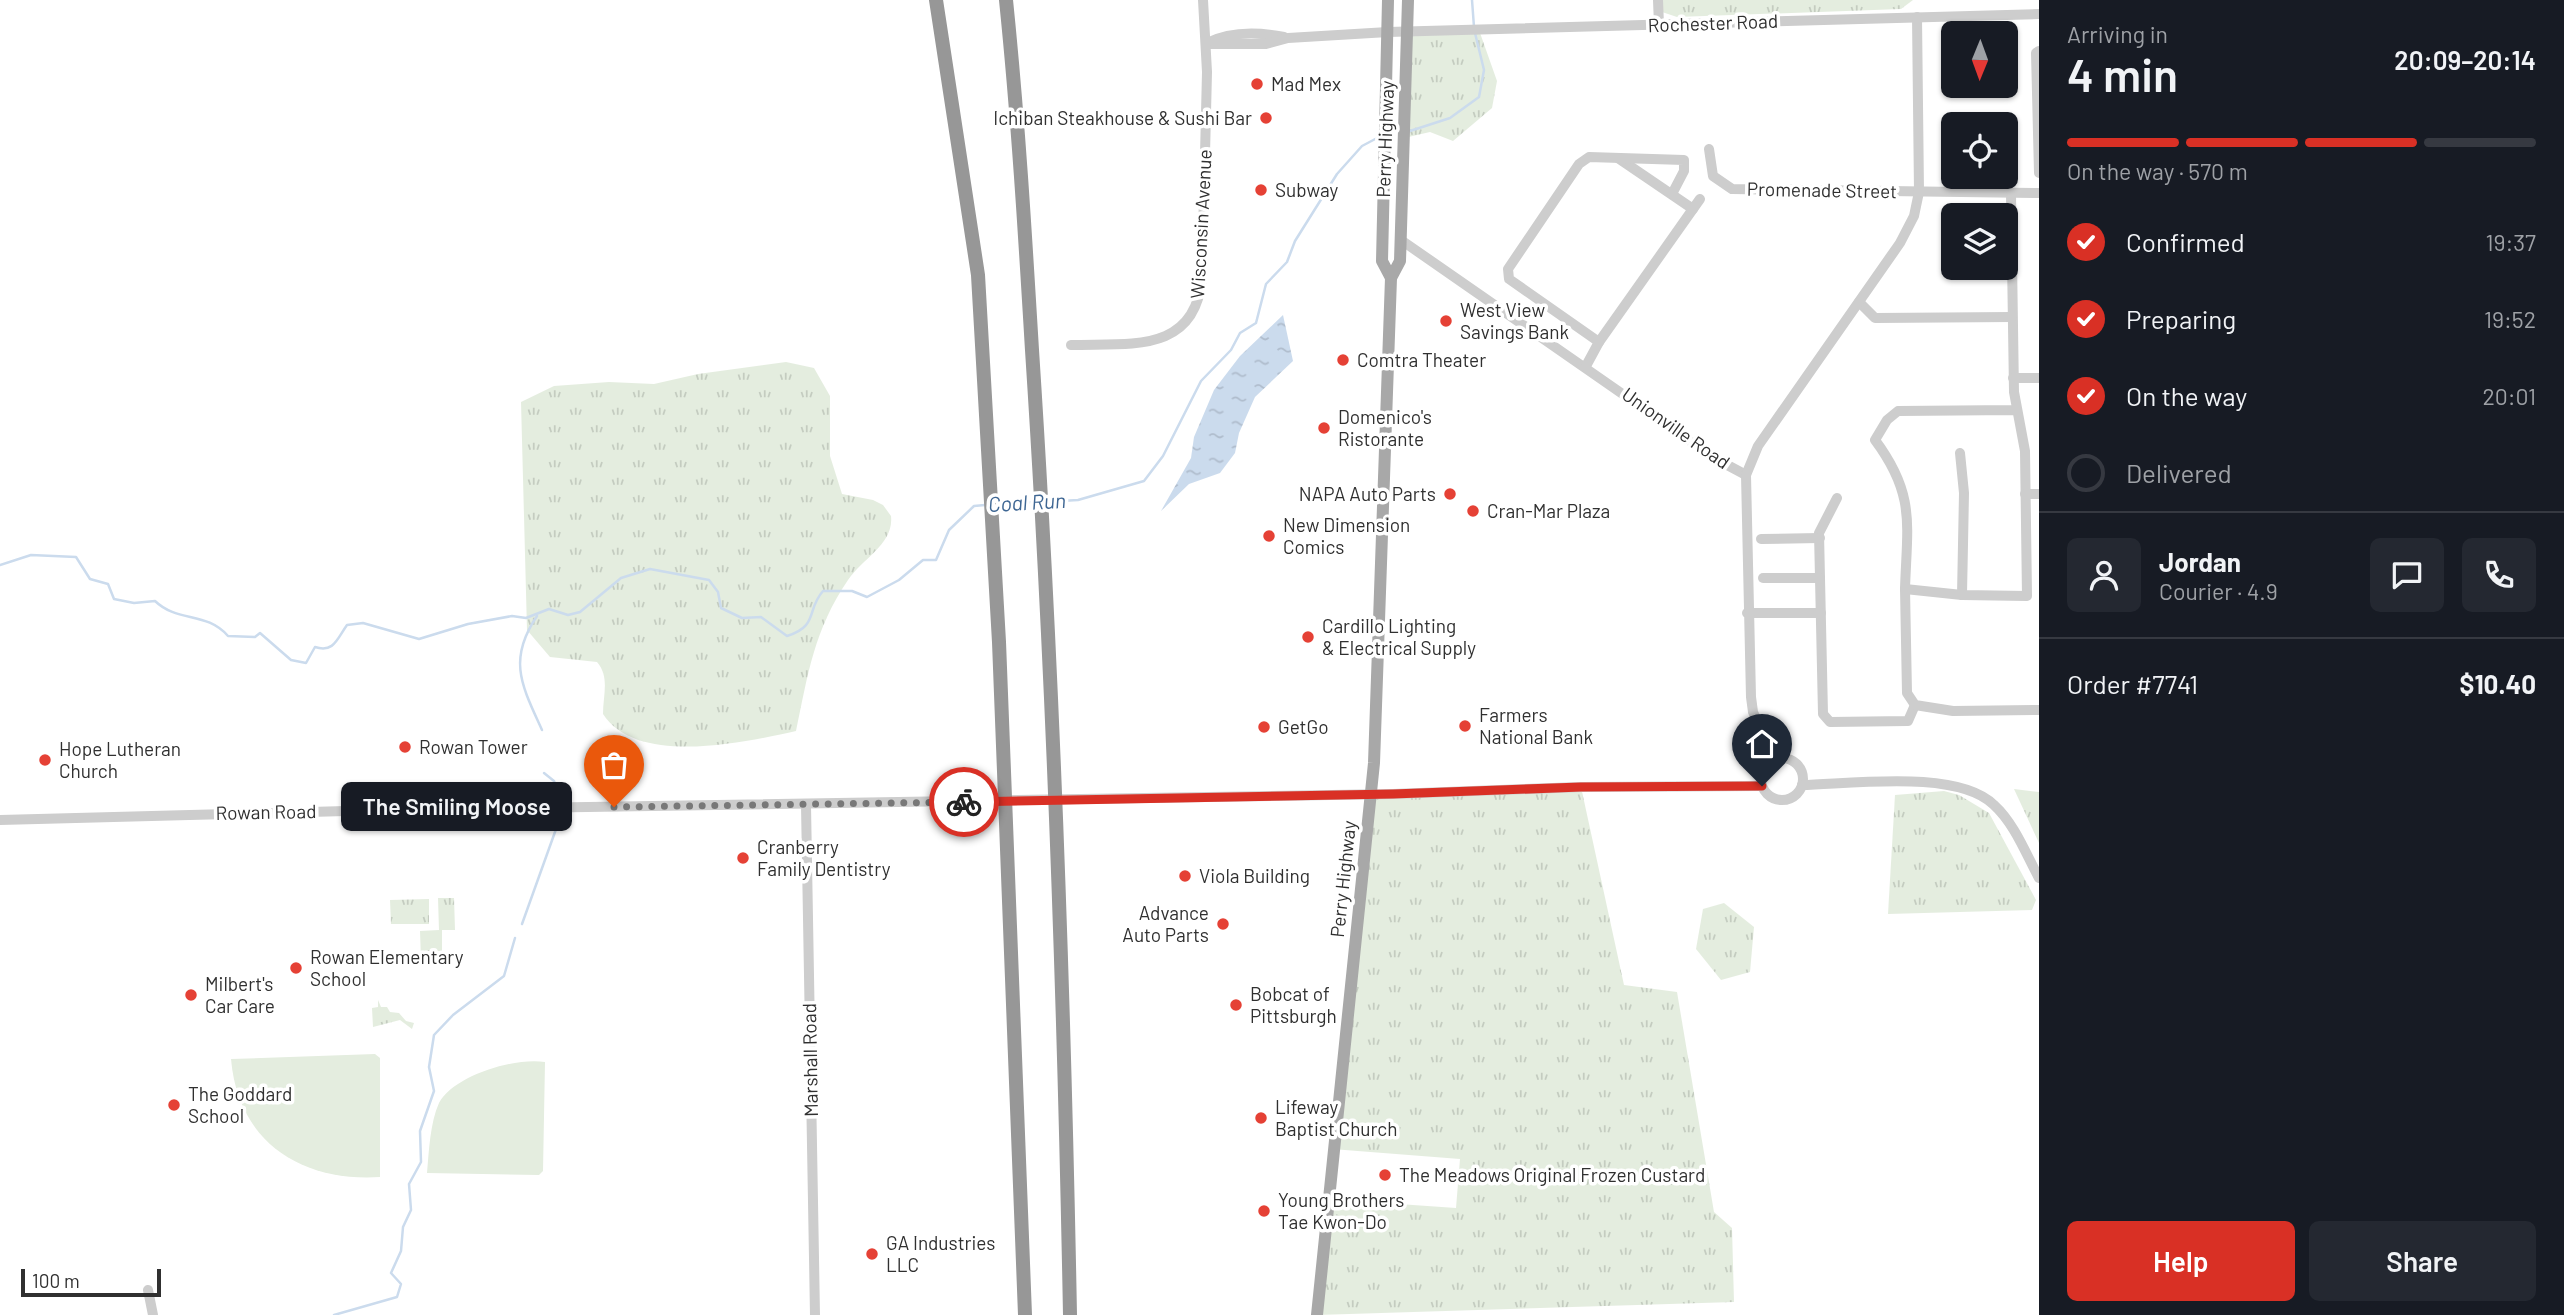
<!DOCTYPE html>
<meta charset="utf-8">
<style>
body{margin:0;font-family:Barlow,sans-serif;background:#242831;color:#f1f3f6;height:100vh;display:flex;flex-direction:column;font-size:26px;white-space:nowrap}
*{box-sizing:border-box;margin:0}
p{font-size:23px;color:#9ea1a6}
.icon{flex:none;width:38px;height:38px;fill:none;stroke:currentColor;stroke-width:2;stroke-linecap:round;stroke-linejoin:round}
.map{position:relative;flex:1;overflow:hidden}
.details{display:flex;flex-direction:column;background:#171b24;width:525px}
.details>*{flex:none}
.needle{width:46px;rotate:181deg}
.buttons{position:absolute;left:1941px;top:21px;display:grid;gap:14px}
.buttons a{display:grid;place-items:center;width:77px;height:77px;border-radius:10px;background:#171b24;box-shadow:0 2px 5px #0004;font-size:35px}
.scale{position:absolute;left:21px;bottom:18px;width:140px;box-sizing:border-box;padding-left:7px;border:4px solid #303030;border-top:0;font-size:19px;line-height:24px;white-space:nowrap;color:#303030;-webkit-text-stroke:5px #fff;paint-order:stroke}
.pin{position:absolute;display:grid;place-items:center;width:60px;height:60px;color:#fff;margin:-72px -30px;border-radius:50% 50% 50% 0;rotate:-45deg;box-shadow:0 0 7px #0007}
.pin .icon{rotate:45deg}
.courier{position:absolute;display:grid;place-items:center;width:70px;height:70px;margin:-35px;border:5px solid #d93025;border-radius:50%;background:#fff;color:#222;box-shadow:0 2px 9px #0007}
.bubble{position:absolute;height:49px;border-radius:10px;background:#171b24;box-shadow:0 2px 5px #0004;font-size:23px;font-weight:600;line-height:49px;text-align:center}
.head em{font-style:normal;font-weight:600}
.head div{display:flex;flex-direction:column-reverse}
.head{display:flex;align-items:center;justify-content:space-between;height:119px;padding:0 28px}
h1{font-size:46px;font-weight:600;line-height:52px}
.bar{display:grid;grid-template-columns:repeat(4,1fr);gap:10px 7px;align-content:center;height:84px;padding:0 28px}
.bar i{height:9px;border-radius:5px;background:#363941}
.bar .on{background:#d93025}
.bar p{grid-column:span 4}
.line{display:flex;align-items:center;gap:18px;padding:0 28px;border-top:2px solid #363941}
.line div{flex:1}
.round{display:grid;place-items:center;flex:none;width:74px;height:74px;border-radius:10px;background:#242831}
ol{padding:0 28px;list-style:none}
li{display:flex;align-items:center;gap:21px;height:77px}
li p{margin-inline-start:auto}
li .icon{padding:7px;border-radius:50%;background:#d93025;color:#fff;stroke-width:4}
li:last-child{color:#9ea1a6}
li i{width:38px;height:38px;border:4px solid #363941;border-radius:50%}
.cta{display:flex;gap:14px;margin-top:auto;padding:14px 28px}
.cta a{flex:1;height:80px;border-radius:10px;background:#d93025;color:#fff;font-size:28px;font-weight:600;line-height:80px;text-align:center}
.cta a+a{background:#242831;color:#f1f3f6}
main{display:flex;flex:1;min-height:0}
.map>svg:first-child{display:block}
.grass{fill:url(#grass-tufts)}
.garden{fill:#e4eddf}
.water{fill:url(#water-ripples)}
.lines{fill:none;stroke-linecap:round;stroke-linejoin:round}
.stream{stroke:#cbdbed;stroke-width:2.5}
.minor{stroke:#cdcdcd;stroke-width:10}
.major{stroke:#a8a8a8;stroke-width:12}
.highway{stroke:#979797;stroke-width:14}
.done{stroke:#787878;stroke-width:7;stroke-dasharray:0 12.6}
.route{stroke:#d93025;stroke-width:9}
.poi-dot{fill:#e54135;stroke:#fff;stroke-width:2.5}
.labels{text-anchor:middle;stroke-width:7;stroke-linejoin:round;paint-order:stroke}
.street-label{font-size:19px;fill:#303030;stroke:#fff}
.poi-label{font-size:19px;fill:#303030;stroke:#fff;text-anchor:start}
.water-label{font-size:21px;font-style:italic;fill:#3e6693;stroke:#fff}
</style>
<main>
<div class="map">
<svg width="2039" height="1315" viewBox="0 0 2039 1315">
<defs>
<pattern id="grass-tufts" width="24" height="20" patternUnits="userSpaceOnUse" patternTransform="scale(1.75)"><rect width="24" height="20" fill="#e4eddf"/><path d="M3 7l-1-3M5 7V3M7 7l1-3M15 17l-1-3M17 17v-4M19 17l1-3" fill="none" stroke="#c4ccc0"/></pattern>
<pattern id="water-ripples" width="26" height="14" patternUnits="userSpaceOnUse" patternTransform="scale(1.75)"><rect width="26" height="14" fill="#cbdbed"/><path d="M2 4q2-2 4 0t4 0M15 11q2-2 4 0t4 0" fill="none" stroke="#afbccc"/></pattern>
</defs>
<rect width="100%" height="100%" fill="#fff"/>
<g class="grass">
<polygon points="1662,0 1913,0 1901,9 1677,17 1659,11"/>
<polygon points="1479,30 1497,81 1492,108 1453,141 1430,132 1404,138 1407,32"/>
<path d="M786,362L814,368L830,396V456L842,494L873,500L883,505L891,516C894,544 863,558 848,580C814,630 808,674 796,731C746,742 637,767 603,714C603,695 610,677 597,662L550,657L527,630L521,402L554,386L609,382L654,384L698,374Z"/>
<polygon points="1581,787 1624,985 1677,992 1714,1212 1732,1228 1734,1302 1317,1315 1327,1199 1456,1208 1460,1159 1332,1149 1371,794"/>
<polygon points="2014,789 2039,792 2039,843"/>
<polygon points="1944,791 1959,795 1989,813 2036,900 2032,910 1888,914 1895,795"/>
<polygon points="438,898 454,898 455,930 442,930 442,960 421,960 420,931 439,930"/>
<polygon points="429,899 429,924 391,924 390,900"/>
<polygon points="1724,903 1754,927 1750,972 1721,980 1696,949 1703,909"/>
<polygon points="378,1000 381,1007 387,1007 390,1012 399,1013 406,1021 414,1023 412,1029 400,1020 373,1027 372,1008 378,1007"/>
</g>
<g class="garden">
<path d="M375,1054L380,1058V1177C301,1182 238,1142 231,1059Z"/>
<path d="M545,1062L543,1171L539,1175L427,1173C429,1151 430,1123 439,1103C453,1076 514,1057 545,1062Z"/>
</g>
<polygon class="water" points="1283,315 1293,361 1255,397 1239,433 1235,453 1220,473 1189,484 1161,511 1191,458 1194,437 1214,390 1240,356"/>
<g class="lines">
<g class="stream">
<polyline points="1472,0 1474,27"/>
<polyline points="1410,131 1450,118 1479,97 1484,70 1475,33"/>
<polyline points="1044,502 1078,500 1144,481 1163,456 1201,381 1231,350 1240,333 1256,323 1266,284 1287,262 1295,241 1337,174 1362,146 1379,137"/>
<polyline points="996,504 1034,502"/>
<path d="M0,565L31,555L76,557L90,579L108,584L114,599L134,603L155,601C178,623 206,611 228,636L255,637L260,633L291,660L306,663L315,647C334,653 337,639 347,625L363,623L419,639L468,624L512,616L526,618L549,609L568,615L580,612L621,578L650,569L709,580L718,592L721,608L742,618L761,617L787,636C819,626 806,610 823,591H852L867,597L899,580L923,560H936L949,530L974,506L985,505"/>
<path d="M537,616C507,660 522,686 542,730"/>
<polyline points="544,773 554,781 560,800"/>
<polyline points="522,924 560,818"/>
<polyline points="334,1315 397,1297 401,1284 391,1273 401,1251 403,1227 411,1210 409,1184 421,1162 420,1131 434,1091 429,1067 434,1035 453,1015 504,976 515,938"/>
</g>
<g class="minor">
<polyline points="1658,0 1659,25"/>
<path d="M1207,43C1231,31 1259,32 1284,37"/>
<polyline points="1206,44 1266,44 1288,38 1388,32 2039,14"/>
<polyline points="2039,51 2036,53 2039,173"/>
<polyline points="1709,149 1713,176 1732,189 2039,193"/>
<polyline points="1618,158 1693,209"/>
<path d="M2011,194L2014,392L2025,451L2027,596L1962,595L1905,589C1907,525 1916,495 1875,440L1887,420L1898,411L2015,410"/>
<polyline points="1401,240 1716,459 1746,475"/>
<polyline points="1859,302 1875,318 2012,317"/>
<polyline points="1599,342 1700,199"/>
<path d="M1071,345C1130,343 1195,354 1202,278L1207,72L1203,0"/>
<polyline points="1586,366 1599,342 1509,279 1508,269 1579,164 1589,157 1684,160 1684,171 1672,194"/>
<polyline points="2013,378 2039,378"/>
<polyline points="1960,453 1964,493 1962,595"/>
<polyline points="2025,494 2039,494"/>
<polyline points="1837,498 1819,533 1823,714 1830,722 1908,721 1915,705"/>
<polyline points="1761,539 1820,538"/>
<polyline points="1763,578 1820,578"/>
<polyline points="1905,589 1907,693 1915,705 1953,711 2039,710"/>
<polyline points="1747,613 1821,613"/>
<circle cx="1782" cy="779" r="21"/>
<polyline points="1775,759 1753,712 1751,697 1746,475 1758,446 1900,243 1914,216 1919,192 1917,17"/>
<path d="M1802,785C1851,784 1958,769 1994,805C2014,823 2026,854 2039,878"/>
<polyline points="806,805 815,1315"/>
<polyline points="0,820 346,811 1393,794 1581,787 1762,786"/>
<polyline points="148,1290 153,1315"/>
</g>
<g class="major">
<polyline points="1388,0 1382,261 1391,278"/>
<polyline points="1317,1315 1374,763 1391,278 1400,261 1408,0"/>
</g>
<g class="highway">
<polyline points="936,0 978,275 999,642 1025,1315"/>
<path d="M1006,0C1018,117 1025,233 1032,350C1053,671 1064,993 1070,1315"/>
</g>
</g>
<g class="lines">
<polyline class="done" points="614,807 964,802"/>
<polyline class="route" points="964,802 1393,794 1581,787 1762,786"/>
</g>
<g class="poi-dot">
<circle cx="1257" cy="84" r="7"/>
<circle cx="1266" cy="118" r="7"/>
<circle cx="1261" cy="190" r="7"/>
<circle cx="1446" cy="321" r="7"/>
<circle cx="1343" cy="360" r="7"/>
<circle cx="1324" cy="428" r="7"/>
<circle cx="1450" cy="494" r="7"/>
<circle cx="1473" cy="511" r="7"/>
<circle cx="1269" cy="536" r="7"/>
<circle cx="1308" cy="637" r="7"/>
<circle cx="1465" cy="726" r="7"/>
<circle cx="1264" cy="727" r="7"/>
<circle cx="405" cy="747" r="7"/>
<circle cx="45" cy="760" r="7"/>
<circle cx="743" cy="858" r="7"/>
<circle cx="1185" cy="876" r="7"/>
<circle cx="1223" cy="924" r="7"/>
<circle cx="296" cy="968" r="7"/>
<circle cx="191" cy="995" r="7"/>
<circle cx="1236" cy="1005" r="7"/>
<circle cx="174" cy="1105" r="7"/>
<circle cx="1261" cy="1118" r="7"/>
<circle cx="1385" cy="1175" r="7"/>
<circle cx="1264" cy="1211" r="7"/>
<circle cx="872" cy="1254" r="7"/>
</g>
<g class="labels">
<g class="street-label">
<text transform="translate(1713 23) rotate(-2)" y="7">Rochester Road</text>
<text transform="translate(1385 139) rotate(-88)" y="7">Perry Highway</text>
<text transform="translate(1822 190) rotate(1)" y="7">Promenade Street</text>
<text transform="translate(1201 224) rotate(-87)" y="7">Wisconsin Avenue</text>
<text transform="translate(1676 428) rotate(35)" y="7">Unionville Road</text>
<text transform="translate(266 812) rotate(-1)" y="7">Rowan Road</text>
<text transform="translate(1343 879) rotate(-84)" y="7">Perry Highway</text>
<text transform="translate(810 1060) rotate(-91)" y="7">Marshall Road</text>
</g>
<g class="poi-label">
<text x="1271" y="91">Mad Mex</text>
<text x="1252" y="125" text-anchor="end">Ichiban Steakhouse &amp; Sushi Bar</text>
<text x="1275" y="197">Subway</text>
<text x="1460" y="317">West View<tspan x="1460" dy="22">Savings Bank</tspan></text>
<text x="1357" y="367">Comtra Theater</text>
<text x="1338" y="424">Domenico's<tspan x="1338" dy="22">Ristorante</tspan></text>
<text x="1436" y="501" text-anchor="end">NAPA Auto Parts</text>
<text x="1487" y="518">Cran-Mar Plaza</text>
<text x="1283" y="532">New Dimension<tspan x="1283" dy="22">Comics</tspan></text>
<text x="1322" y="633">Cardillo Lighting<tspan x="1322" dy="22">&amp; Electrical Supply</tspan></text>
<text x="1479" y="722">Farmers<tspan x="1479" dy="22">National Bank</tspan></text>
<text x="1278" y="734">GetGo</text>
<text x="419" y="754">Rowan Tower</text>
<text x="59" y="756">Hope Lutheran<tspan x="59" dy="22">Church</tspan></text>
<text x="757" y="854">Cranberry<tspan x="757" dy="22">Family Dentistry</tspan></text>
<text x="1199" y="883">Viola Building</text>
<text x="1209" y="920" text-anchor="end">Advance<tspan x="1209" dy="22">Auto Parts</tspan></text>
<text x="310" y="964">Rowan Elementary<tspan x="310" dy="22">School</tspan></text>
<text x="205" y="991">Milbert's<tspan x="205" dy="22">Car Care</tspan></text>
<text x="1250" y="1001">Bobcat of<tspan x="1250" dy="22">Pittsburgh</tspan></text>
<text x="188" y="1101">The Goddard<tspan x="188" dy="22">School</tspan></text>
<text x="1275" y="1114">Lifeway<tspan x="1275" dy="22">Baptist Church</tspan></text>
<text x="1399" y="1182">The Meadows Original Frozen Custard</text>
<text x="1278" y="1207">Young Brothers<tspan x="1278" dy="22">Tae Kwon-Do</tspan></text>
<text x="886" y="1250">GA Industries<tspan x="886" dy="22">LLC</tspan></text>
</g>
<g class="water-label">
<text transform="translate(1027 503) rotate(-3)" y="7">Coal Run</text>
</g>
</g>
</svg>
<div class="buttons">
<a><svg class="needle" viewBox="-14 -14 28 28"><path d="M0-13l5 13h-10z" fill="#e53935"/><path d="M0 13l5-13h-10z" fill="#9ea1a6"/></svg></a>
<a><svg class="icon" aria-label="locate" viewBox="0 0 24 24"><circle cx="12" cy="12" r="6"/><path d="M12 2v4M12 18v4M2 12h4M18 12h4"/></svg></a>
<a><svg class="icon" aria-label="layers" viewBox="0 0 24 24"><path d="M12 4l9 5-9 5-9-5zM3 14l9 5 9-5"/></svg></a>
</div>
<div class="scale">100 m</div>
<div class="pin" style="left:614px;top:807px;background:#ea580c"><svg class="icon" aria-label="bag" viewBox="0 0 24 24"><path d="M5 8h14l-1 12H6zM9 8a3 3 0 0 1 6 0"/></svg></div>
<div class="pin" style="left:1762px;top:786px;background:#1f2937"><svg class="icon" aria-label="home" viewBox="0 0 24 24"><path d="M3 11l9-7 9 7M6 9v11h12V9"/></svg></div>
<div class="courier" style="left:964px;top:802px"><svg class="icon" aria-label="bike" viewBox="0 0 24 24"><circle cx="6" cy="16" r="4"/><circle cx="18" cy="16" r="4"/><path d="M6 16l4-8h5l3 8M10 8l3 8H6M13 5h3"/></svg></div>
<div class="bubble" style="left:341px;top:782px;width:231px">The Smiling Moose</div>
</div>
<section class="details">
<div class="head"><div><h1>4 min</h1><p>Arriving in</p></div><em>20:09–20:14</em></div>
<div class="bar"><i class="on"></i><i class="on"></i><i class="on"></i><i></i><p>On the way · 570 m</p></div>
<ol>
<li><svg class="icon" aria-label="check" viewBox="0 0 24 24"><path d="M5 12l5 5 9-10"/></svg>Confirmed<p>19:37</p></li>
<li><svg class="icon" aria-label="check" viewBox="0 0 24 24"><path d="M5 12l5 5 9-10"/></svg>Preparing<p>19:52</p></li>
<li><svg class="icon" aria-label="check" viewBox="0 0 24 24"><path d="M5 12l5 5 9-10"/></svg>On the way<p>20:01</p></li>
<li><i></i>Delivered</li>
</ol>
<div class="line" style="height:126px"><a class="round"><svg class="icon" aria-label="person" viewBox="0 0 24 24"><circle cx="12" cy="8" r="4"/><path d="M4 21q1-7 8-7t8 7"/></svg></a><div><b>Jordan</b><p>Courier · 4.9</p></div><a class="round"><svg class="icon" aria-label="chat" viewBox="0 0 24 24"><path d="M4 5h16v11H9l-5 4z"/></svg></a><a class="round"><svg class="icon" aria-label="phone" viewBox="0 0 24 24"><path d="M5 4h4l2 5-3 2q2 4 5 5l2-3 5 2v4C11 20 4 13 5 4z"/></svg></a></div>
<div class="line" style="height:91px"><div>Order #7741</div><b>$10.40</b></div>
<div class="cta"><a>Help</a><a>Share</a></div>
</section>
</main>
